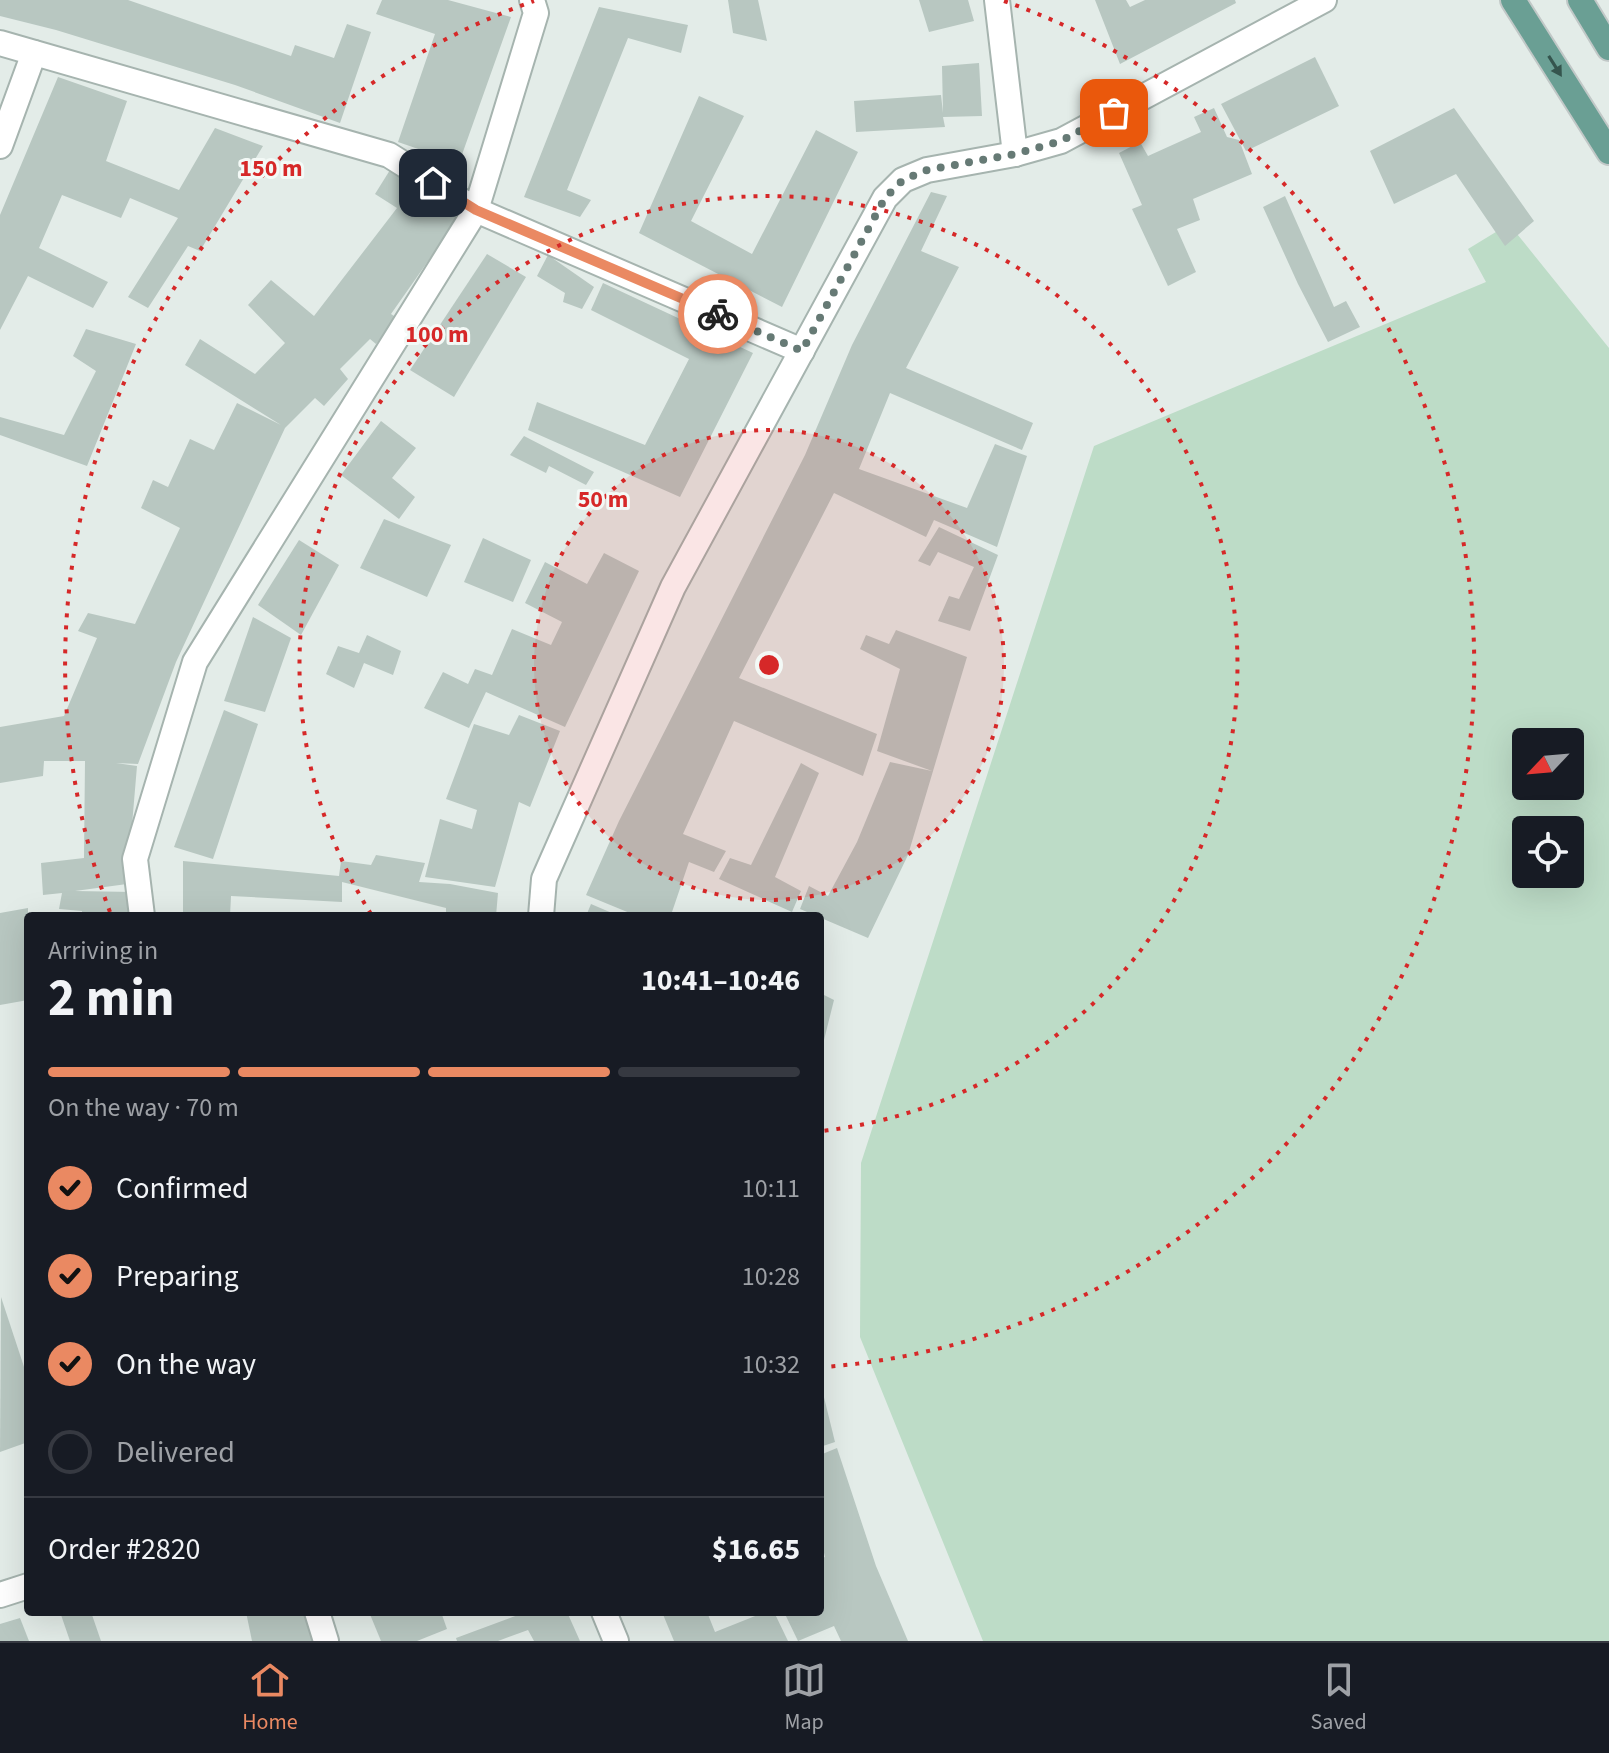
<!DOCTYPE html>
<meta charset="utf-8">
<style>
body{margin:0;font-family:"Source Sans 3",sans-serif;background:#20242c;color:#f1f3f6;height:100vh;display:flex;flex-direction:column;font-size:30px;white-space:nowrap}
*{box-sizing:border-box;margin:0}
p{font-size:26px;color:#9ea1a6}
.icon{flex:none;width:44px;height:44px;fill:none;stroke:currentColor;stroke-width:2;stroke-linecap:round;stroke-linejoin:round}
.map{position:relative;flex:1;overflow:hidden}
.side{position:absolute;left:24px;top:912px;width:800px;height:704px;display:flex;flex-direction:column;background:#171b24;border-radius:8px;box-shadow:0 8px 32px #0002}
.side>*{flex:none}
.needle{width:52px;rotate:244deg}
.fabs{position:absolute;left:1512px;top:728px;display:grid;gap:16px}
.fabs a{display:grid;place-items:center;width:72px;height:72px;border-radius:8px;background:#171b24;box-shadow:0 8px 32px #0002;font-size:40px}
.pin{position:absolute;display:grid;place-items:center;width:68px;height:68px;color:#fff;margin:-34px;border-radius:16px;box-shadow:0 4px 12px #0006}
.courier{position:absolute;display:grid;place-items:center;width:80px;height:80px;margin:-40px;border:6px solid #ea8962;border-radius:50%;background:#fff;color:#222;box-shadow:0 2px 10px #0007}
.headline em{font-style:normal;font-weight:700}
.headline div{display:flex;flex-direction:column-reverse}
.headline{display:flex;align-items:center;justify-content:space-between;height:136px;padding:0 24px}
h1{font-size:52px;font-weight:700;line-height:60px}
.bar{display:grid;grid-template-columns:repeat(4,1fr);gap:12px 8px;align-content:center;height:96px;padding:0 24px}
.bar i{height:10px;border-radius:6px;background:#363941}
.bar .on{background:#ea8962}
.bar p{grid-column:span 4}
.line{display:flex;align-items:center;gap:20px;padding:0 24px;border-top:2px solid #363941}
.line div{flex:1}
ol{padding:0 24px;list-style:none}
li{display:flex;align-items:center;gap:24px;height:88px}
li p{margin-inline-start:auto}
li .icon{padding:8px;border-radius:50%;background:#ea8962;color:#111;stroke-width:4}
li:last-child{color:#9ea1a6}
li i{width:44px;height:44px;border:4px solid #363941;border-radius:50%}
.tabs{display:flex;justify-content:space-around;align-items:center;height:112px;border-top:2px solid #363941;background:#171b24;font-size:22px;color:#9ea1a6}
.tabs a{display:grid;justify-items:center;gap:4px}
.tabs .on{color:#ea8962}
.map>svg:first-child{display:block}
.green{fill:#bddcc7;fill-rule:evenodd}
.building{fill:#b8c7c1}
.lines{fill:none;stroke-linecap:round;stroke-linejoin:round}
.minor-casing{stroke:#a6b4af;stroke-width:28}
.primary-casing{stroke:#c1c8c7;stroke-width:28}
.minor{stroke:#fff;stroke-width:24}
.primary{stroke:#6a9f94;stroke-width:24}
.oneway{fill:#35554e}
.done{stroke:#667a75;stroke-width:8;stroke-dasharray:0 14.4}
.route{stroke:#ea8962;stroke-width:10}
.ring{fill:none;stroke:#d62828;stroke-width:4;stroke-dasharray:4 8}
.centre{fill:#d62828;stroke:#f3f9f6;stroke-width:4}
.ring-label{font-size:24px;text-anchor:middle;font-weight:bold;fill:#d62828;stroke:#f3f9f6;stroke-width:6;stroke-linejoin:round;paint-order:stroke}
</style>
<div class="map">
<svg width="1609" height="1641" viewBox="0 0 1609 1641">
<rect width="100%" height="100%" fill="#e3ece8"/>
<path class="green" d="M1509,224L1609,348V1641H983L860,1337L861,1163L1094,446L1486,282L1468,249ZM1526,742H1570V786H1526ZM1526,830H1570V874H1526Z"/>
<g class="building">
<polygon points="0,0 128,0 291,56 295,45 334,58 347,24 371,32 340,123 235,85 56,30 0,16"/>
<polygon points="382,0 448,0 511,17 459,163 398,142 435,34 376,14"/>
<polygon points="728,0 758,0 767,41 733,33"/>
<polygon points="919,0 968,0 974,21 929,32"/>
<polygon points="1095,0 1126,0 1130,7 1145,0 1235,0 1236,3 1120,64"/>
<polygon points="599,7 688,25 681,53 628,38 567,190 591,200 580,217 524,197"/>
<polygon points="1315,57 1339,106 1246,151 1221,104"/>
<polygon points="979,63 982,116 943,117 945,127 856,132 854,101 941,95 943,113 942,66"/>
<polygon points="58,77 127,101 106,161 179,190 215,128 263,146 200,251 188,246 148,308 128,297 178,218 130,198 121,218 62,195 39,248 108,282 93,308 28,276 0,330 0,215"/>
<polygon points="699,96 744,116 691,221 752,254 816,130 858,152 782,307 639,233"/>
<polygon points="1214,108 1227,137 1239,140 1252,174 1193,199 1200,220 1177,229 1196,272 1168,286 1132,209 1142,205 1119,153 1140,142 1148,156 1201,132 1194,117"/>
<polygon points="1454,108 1534,221 1505,246 1456,174 1394,204 1370,151"/>
<polygon points="390,170 454,203 459,217 391,314 397,318 376,344 370,339 340,369 348,379 324,406 315,398 285,428 176,662 138,764 116,763 137,766 127,884 75,891 132,892 130,916 82,916 82,911 59,909 62,893 43,895 41,863 84,858 85,761 44,761 43,776 0,783 0,727 64,716 97,638 78,631 88,613 135,624 180,528 141,508 153,480 168,487 190,439 214,450 237,403 281,425 185,365 200,339 255,374 285,343 248,305 271,280 314,316 397,208 375,194"/>
<polygon points="931,192 947,196 921,251 959,267 906,368 1033,423 1022,450 890,393 859,469 967,508 995,444 1027,456 997,547 934,520 926,537 834,493 739,678 877,734 863,776 734,721 683,834 726,851 714,872 689,862 672,912 682,916 637,916 586,895 619,821 805,455 852,345"/>
<polygon points="1285,196 1334,307 1346,301 1360,327 1328,342 1298,284 1263,207"/>
<polygon points="487,254 526,277 454,397 410,370"/>
<polygon points="548,255 594,287 582,309 563,302 565,293 537,276"/>
<polygon points="603,283 753,353 680,497 528,430 537,402 645,445 689,359 591,310"/>
<polygon points="86,329 136,344 87,466 0,435 0,417 64,435 96,371 73,356"/>
<polygon points="381,421 416,448 392,478 415,497 399,519 341,475"/>
<polygon points="524,436 594,472 586,485 549,466 546,473 510,455"/>
<polygon points="384,519 451,545 427,597 360,568"/>
<polygon points="939,527 998,555 970,631 938,621 949,596 959,599 974,567 938,552 930,566 918,561"/>
<polygon points="483,538 531,560 513,602 464,582"/>
<polygon points="299,540 339,565 301,635 258,605"/>
<polygon points="604,553 639,571 565,727 486,692 469,728 424,708 443,672 468,684 475,669 492,675 512,629 551,645 562,622 525,603 545,562 587,584"/>
<polygon points="253,617 291,638 265,712 224,701"/>
<polygon points="896,630 967,657 908,855 868,938 800,909 809,886 828,896 857,842 890,762 932,771 877,751 900,669 860,649 866,635 889,644"/>
<polygon points="367,635 401,651 393,675 364,663 354,688 326,674 338,646 359,653"/>
<polygon points="224,710 258,724 213,859 174,847"/>
<polygon points="519,715 560,731 530,807 519,802 495,887 425,877 440,819 472,829 477,810 446,799 474,724 509,735"/>
<polygon points="801,763 819,773 775,877 801,891 792,912 719,879 730,858 751,865"/>
<polygon points="376,855 425,863 419,882 450,884 498,893 496,916 446,916 446,908 342,882 342,902 231,896 230,916 183,916 183,861 339,876 341,861 371,865"/>
<polygon points="591,904 619,916 586,916"/>
<polygon points="28,908 28,1000 0,1005 0,913"/>
<polygon points="820,993 834,1000 821,1052 820,1052"/>
<polygon points="1,1297 28,1379 28,1442 0,1452"/>
<polygon points="821,1385 835,1442 820,1447 820,1386"/>
<polygon points="837,1448 876,1566 908,1641 841,1641 834,1626 798,1641 784,1612 820,1612 820,1559 825,1557 820,1536 820,1455"/>
<polygon points="60,1612 91,1612 101,1641 70,1641"/>
<polygon points="246,1612 310,1612 318,1641 252,1641"/>
<polygon points="369,1612 441,1612 447,1629 417,1641 381,1641"/>
<polygon points="526,1612 567,1612 580,1641 534,1641 528,1630 498,1641 457,1641 456,1638"/>
<polygon points="662,1612 707,1612 715,1632 765,1612 774,1612 788,1641 674,1641"/>
<polygon points="20,1618 29,1641 0,1641 0,1624"/>
</g>
<g class="lines">
<defs>
<g id="minor">
<polyline points="997,0 1015,154"/>
<polyline points="0,43 389,155 476,210 802,351"/>
<polyline points="0,146 34,53"/>
<polyline points="142,916 135,859 195,662 476,210 536,13 532,0"/>
<polyline points="541,916 544,879 673,587 885,198 903,180 927,170 1015,154 1061,141 1324,0"/>
<polyline points="0,1595 28,1586"/>
<polyline points="317,1612 326,1641"/>
<polyline points="604,1612 616,1641"/>
</g>
<g id="primary">
<polyline points="1513,0 1609,152"/>
<polyline points="1580,0 1609,48"/>
</g>
</defs>
<use href="#minor" class="minor-casing"/>
<use href="#primary" class="primary-casing"/>
<use href="#minor" class="minor"/>
<use href="#primary" class="primary"/>
</g>
<defs><path id="oneway-solid" d="M-6-.8H1V-3.2L6.5 0L1 3.2V.8H-6Z" transform="scale(2)"/></defs>
<use class="oneway" href="#oneway-solid" transform="translate(1555 66) rotate(58)"/>
<g class="lines">
<polyline class="done" points="718,314 802,351 885,198 903,180 927,170 1015,154 1061,141 1114,113"/>
<polyline class="route" points="433,183 476,210 718,314"/>
</g>
<circle cx="769" cy="665" r="235" fill="#d62828" fill-opacity=".12"/>
<g class="ring">
<circle cx="769" cy="665" r="235"/>
<path d="M371 914A469 469 0 1 1 822 1131"/>
<path d="M110 912A704 704 0 0 1 534 1M1004 1A704 704 0 0 1 824 1367"/>
</g>
<circle cx="769" cy="665" r="12" class="centre"/>
<g class="ring-label">
<text x="271" y="176">150 m</text>
<text x="437" y="342">100 m</text>
<text x="603" y="507">50 m</text>
</g>
</svg>
<div class="fabs">
<a><svg class="needle" viewBox="-14 -14 28 28"><path d="M0-13l5 13h-10z" fill="#e53935"/><path d="M0 13l5-13h-10z" fill="#9ea1a6"/></svg></a>
<a><svg class="icon" aria-label="locate" viewBox="0 0 24 24"><circle cx="12" cy="12" r="6"/><path d="M12 2v4M12 18v4M2 12h4M18 12h4"/></svg></a>
</div>
<div class="pin" style="left:1114px;top:113px;background:#ea580c"><svg class="icon" aria-label="bag" viewBox="0 0 24 24"><path d="M5 8h14l-1 12H6zM9 8a3 3 0 0 1 6 0"/></svg></div>
<div class="pin" style="left:433px;top:183px;background:#1f2937"><svg class="icon" aria-label="home" viewBox="0 0 24 24"><path d="M3 11l9-7 9 7M6 9v11h12V9"/></svg></div>
<div class="courier" style="left:718px;top:314px"><svg class="icon" aria-label="bike" viewBox="0 0 24 24"><circle cx="6" cy="16" r="4"/><circle cx="18" cy="16" r="4"/><path d="M6 16l4-8h5l3 8M10 8l3 8H6M13 5h3"/></svg></div>
<section class="side">
<div class="headline"><div><h1>2 min</h1><p>Arriving in</p></div><em>10:41–10:46</em></div>
<div class="bar"><i class="on"></i><i class="on"></i><i class="on"></i><i></i><p>On the way · 70 m</p></div>
<ol>
<li><svg class="icon" aria-label="check" viewBox="0 0 24 24"><path d="M5 12l5 5 9-10"/></svg>Confirmed<p>10:11</p></li>
<li><svg class="icon" aria-label="check" viewBox="0 0 24 24"><path d="M5 12l5 5 9-10"/></svg>Preparing<p>10:28</p></li>
<li><svg class="icon" aria-label="check" viewBox="0 0 24 24"><path d="M5 12l5 5 9-10"/></svg>On the way<p>10:32</p></li>
<li><i></i>Delivered</li>
</ol>
<div class="line" style="height:104px"><div>Order #2820</div><b>$16.65</b></div>
</section>
</div>
<nav class="tabs">
<a class="on"><svg class="icon" aria-label="home" viewBox="0 0 24 24"><path d="M3 11l9-7 9 7M6 9v11h12V9"/></svg>Home</a>
<a><svg class="icon" aria-label="map" viewBox="0 0 24 24"><path d="M3 6l6-2 6 2 6-2v14l-6 2-6-2-6 2zM9 4v14M15 6v14"/></svg>Map</a>
<a><svg class="icon" aria-label="saved" viewBox="0 0 24 24"><path d="M7 4h10v16l-5-4-5 4z"/></svg>Saved</a>
</nav>
